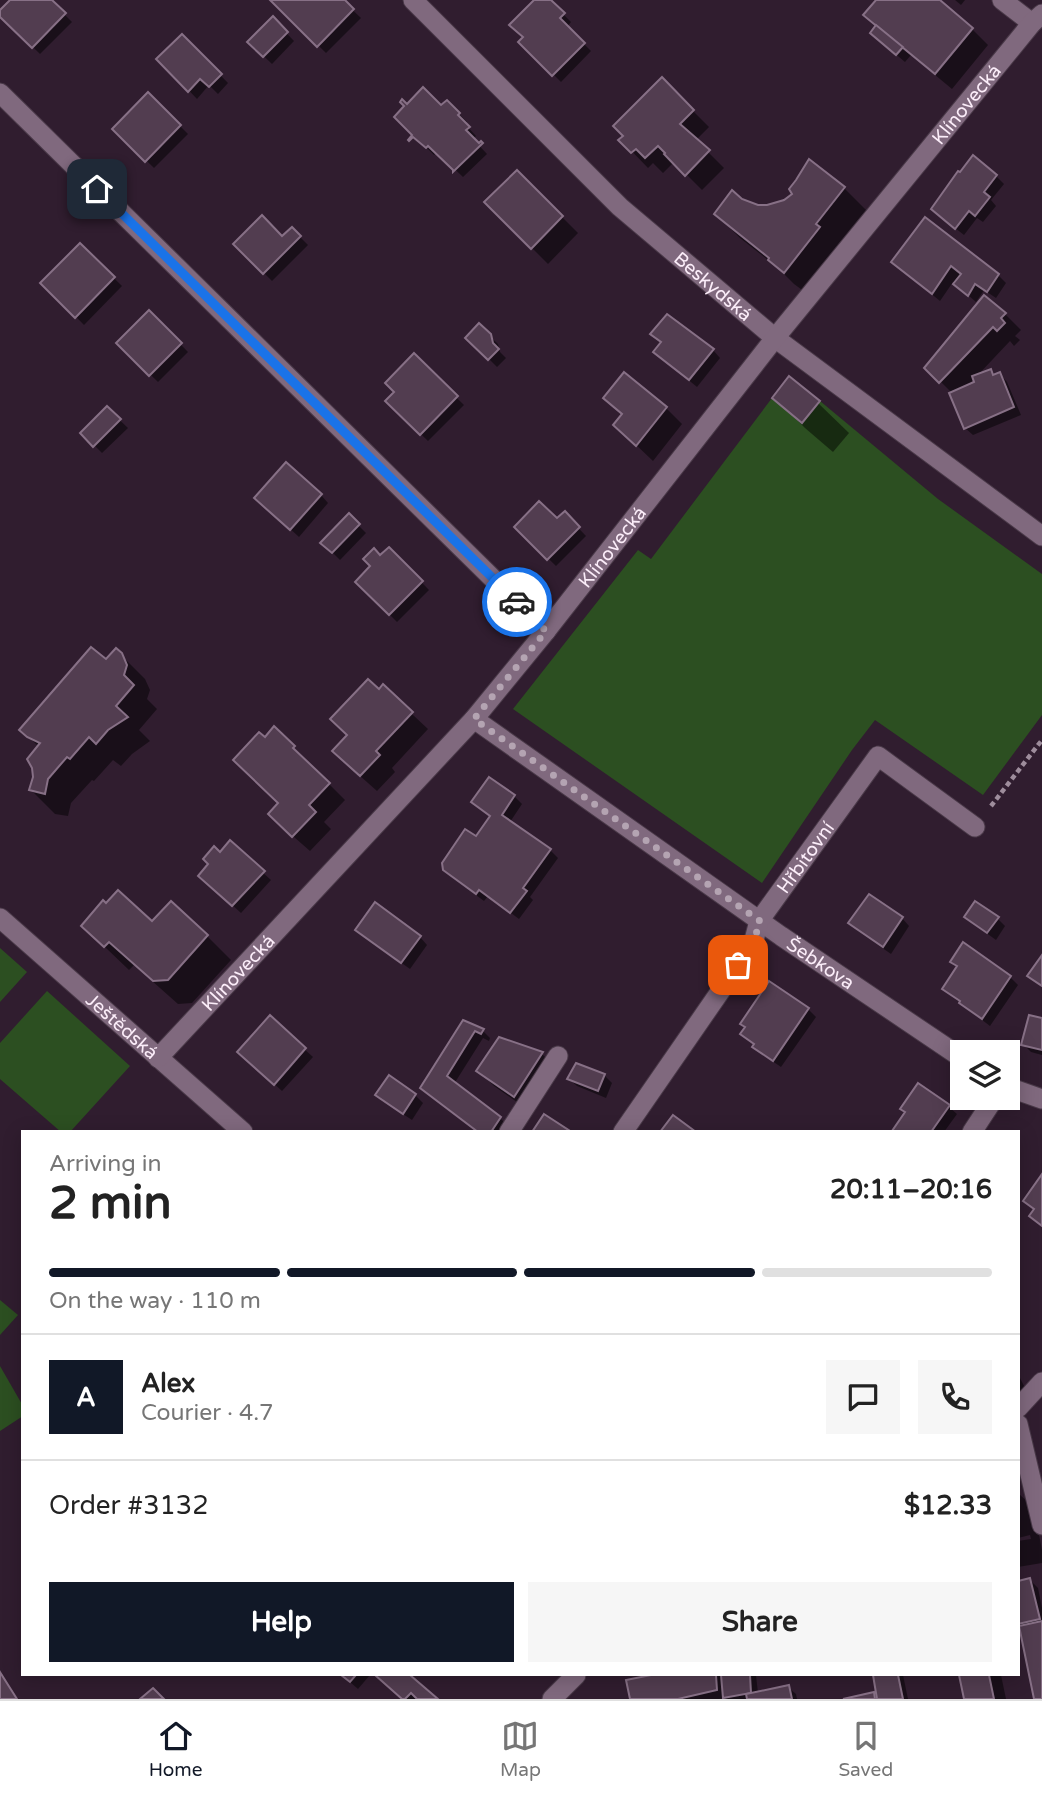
<!DOCTYPE html>
<meta charset="utf-8">
<style>
body{margin:0;font-family:"Varela Round",sans-serif;background:#f6f6f6;color:#222;height:100vh;display:flex;flex-direction:column;font-size:26px;white-space:nowrap}
*{box-sizing:border-box;margin:0}
p{font-size:23px;color:#767676}
.icon{flex:none;width:38px;height:38px;fill:none;stroke:currentColor;stroke-width:2;stroke-linecap:round;stroke-linejoin:round}
.map{position:relative;flex:1;overflow:hidden}
.drawer{position:absolute;left:21px;top:1130px;width:999px;height:546px;display:flex;flex-direction:column;background:#fff;border-radius:0px;box-shadow:0 4px 18px #0003}
.drawer>*{flex:none}
.fabs{position:absolute;left:950px;top:1040px;display:grid;gap:14px}
.fabs a{display:grid;place-items:center;width:70px;height:70px;border-radius:0px;background:#fff;box-shadow:0 4px 18px #0003;font-size:35px}
.pin{position:absolute;display:grid;place-items:center;width:60px;height:60px;color:#fff;margin:-30px;border-radius:14px;box-shadow:0 4px 10px #0006}
.courier{position:absolute;display:grid;place-items:center;width:70px;height:70px;margin:-35px;border:5px solid #1a73e8;border-radius:50%;background:#fff;color:#222;box-shadow:0 2px 9px #0007}
.summary em{font-style:normal;font-weight:800}
.summary div{display:flex;flex-direction:column-reverse}
.summary{display:flex;align-items:center;justify-content:space-between;height:119px;padding:0 28px}
h1{font-size:46px;font-weight:800;line-height:52px}
.bar{display:grid;grid-template-columns:repeat(4,1fr);gap:10px 7px;align-content:center;height:84px;padding:0 28px}
.bar i{height:9px;border-radius:5px;background:#e0e0e0}
.bar .selected{background:#111827}
.bar p{grid-column:span 4}
.line{display:flex;align-items:center;gap:18px;padding:0 28px;border-top:2px solid #e0e0e0}
.line div{flex:1}
.round{display:grid;place-items:center;flex:none;width:74px;height:74px;border-radius:0px;background:#f6f6f6}
.cta{display:flex;gap:14px;margin-top:auto;padding:14px 28px}
.cta a{flex:1;height:80px;border-radius:0px;background:#111827;color:#fff;font-size:28px;font-weight:800;line-height:80px;text-align:center}
.cta a+a{background:#f6f6f6;color:#222}
.dock{display:flex;justify-content:space-around;align-items:center;height:98px;border-top:2px solid #e0e0e0;background:#fff;font-size:19px;color:#767676}
.dock a{display:grid;justify-items:center;gap:4px}
.dock .selected{color:#111827}
.map>svg:first-child{display:block}
.green{fill:#2c4f21}
.shadow{fill:#0007;fill-rule:evenodd}
.building{fill:#523d50;stroke:#877086;stroke-width:2}
.lines{fill:none;stroke-linecap:round;stroke-linejoin:round}
.minor-casing{stroke:#493948;stroke-width:21}
.path{stroke:#9e8d9c;stroke-width:4.5;stroke-dasharray:5 3.5;stroke-linecap:butt}
.minor{stroke:#80697e;stroke-width:19}
.done{stroke:#b4a4b2;stroke-width:7;stroke-dasharray:0 12.6}
.route{stroke:#1a73e8;stroke-width:9}
.labels{text-anchor:middle;stroke-width:7;stroke-linejoin:round;paint-order:stroke}
.street-label{font-size:19px;fill:#fbedf9;stroke:#301d2f}
</style>
<div class="map">
<svg width="1042" height="1699" viewBox="0 0 1042 1699">
<rect width="100%" height="100%" fill="#301d2f"/>
<g class="green">
<polygon points="772,398 801,423 820,401 938,499 1042,574 1042,715 983,795 875,720 852,750 762,883 513,709 638,550 651,559"/>
<polygon points="0,948 27,972 0,1002"/>
<polygon points="47,991 130,1066 70,1132 61,1132 0,1079 0,1043"/>
<polygon points="0,1300 18,1315 0,1335"/>
<polygon points="0,1366 23,1406 23,1416 0,1431"/>
</g>
<g class="shadow">
<polygon points="13,0 50,0 72,22 40,54 0,15 0,12"/>
<polygon points="272,0 342,0 361,18 326,53"/>
<polygon points="536,0 549,0 571,22 567,27 591,51 561,82 521,42 525,37"/>
<polygon points="878,0 937,0 972,29 988,45 952,89 911,55 905,62 880,41 878,26"/>
<polygon points="955,0 965,0 961,5"/>
<polygon points="273,19 294,41 272,64 249,42"/>
<polygon points="182,36 228,83 218,94 209,85 197,99 159,59"/>
<polygon points="662,80 709,127 696,140 724,168 702,190 674,162 663,173 653,163 648,168 621,140"/>
<polygon points="148,94 188,134 154,168 114,129"/>
<polygon points="447,102 467,122 465,124 476,136 473,139 487,154 463,177 437,152 434,155 396,117 441,107"/>
<polygon points="809,162 844,188 868,212 809,295 794,284 777,267 740,238 716,214 741,200 757,207 768,207 784,202 795,194"/>
<polygon points="517,172 578,233 548,264 486,202"/>
<polygon points="996,176 1004,184 991,200 996,206 983,222 977,218 964,235 941,217"/>
<polygon points="925,219 998,275 1006,283 996,298 984,290 976,302 953,282 940,301 901,269"/>
<polygon points="292,229 308,245 272,281 235,244 282,239"/>
<polygon points="80,245 122,286 84,325 43,283"/>
<path d="M984,297L1005,314L1021,330L1015,336L1020,340L1014,346L1010,341L977,376L990,371L995,376L1000,374L1007,382L1021,415L973,435L965,428L951,392L927,368ZM975,378L977,383L966,388Z"/>
<polygon points="149,312 188,352 158,382 118,343"/>
<polygon points="479,326 498,344 500,352 506,358 497,367 468,338"/>
<polygon points="713,350 720,358 697,387 663,359"/>
<polygon points="414,356 464,405 428,441 387,401 396,392"/>
<polygon points="624,375 666,408 682,424 653,461 632,441 623,415 605,398"/>
<polygon points="775,398 818,403 849,433 833,452 805,428"/>
<polygon points="107,408 128,428 102,453 82,433"/>
<polygon points="321,495 328,503 299,537 264,505"/>
<polygon points="565,514 586,536 556,566 516,527 558,521"/>
<polygon points="349,516 366,533 340,560 323,543"/>
<polygon points="389,549 429,590 397,622 357,582"/>
<polygon points="120,654 145,679 150,690 147,699 157,709 139,730 150,741 132,754 121,766 113,760 94,781 92,780 71,803 68,816 55,814 31,790 39,747 22,730 106,662"/>
<polygon points="383,687 428,729 392,768 395,772 377,791 350,767 349,735"/>
<polygon points="274,729 345,800 324,822 331,829 310,851 286,830 265,739"/>
<polygon points="490,779 514,796 522,804 510,822 550,850 558,858 530,897 533,900 519,919 488,896 484,901 453,878 444,869 476,838 491,817 473,802"/>
<polygon points="230,843 271,880 241,913 208,883"/>
<polygon points="966,917 997,918 1005,926 996,940 974,924"/>
<polygon points="902,918 909,926 891,954 858,931 850,923"/>
<polygon points="152,924 207,936 231,960 192,1003 178,1004 134,965 129,970 83,926"/>
<polygon points="357,930 420,937 427,945 410,969 365,937"/>
<polygon points="964,944 1010,977 1018,985 990,1026 969,1010 944,989 958,968 952,961"/>
<polygon points="770,983 808,1009 816,1017 781,1067 762,1054 755,1046 755,1045 742,1034"/>
<polygon points="270,1018 313,1057 282,1091 247,1059"/>
<polygon points="1042,1020 1042,1055 1031,1052 1023,1044"/>
<polygon points="463,1023 483,1031 490,1038 489,1041 483,1038 454,1084 500,1118 508,1126 504,1132 478,1132 430,1095"/>
<polygon points="500,1039 542,1054 558,1070 531,1112 494,1086 478,1070"/>
<polygon points="576,1065 604,1075 612,1083 606,1098 577,1086 569,1079"/>
<polygon points="919,1085 949,1107 957,1114 944,1132 897,1132 895,1130 907,1113"/>
<polygon points="378,1095 415,1095 423,1103 412,1120 385,1102"/>
<polygon points="1018,1374 1029,1396 1018,1400"/>
<polygon points="1018,1493 1034,1508 1042,1550 1042,1563 1018,1567 1018,1541 1031,1539 1030,1535 1018,1538"/>
<polygon points="1030,1580 1038,1588 1042,1608 1042,1699 1036,1699 1022,1632 1018,1633 1018,1582"/>
<polygon points="0,1670 18,1699 0,1699"/>
<polygon points="342,1675 370,1675 358,1689"/>
<polygon points="377,1675 407,1675 435,1699 404,1699"/>
<polygon points="659,1675 756,1675 758,1693 788,1687 796,1694 797,1699 727,1699 725,1698 719,1699 632,1699 628,1681"/>
<polygon points="874,1675 903,1675 908,1699 879,1699"/>
<polygon points="961,1675 1001,1675 1006,1699 966,1699"/>
</g>
<g class="building">
<polygon points="10,0 52,0 66,13 32,48 0,17 0,10"/>
<polygon points="270,0 345,0 354,9 317,47"/>
<polygon points="534,0 551,0 565,13 560,18 585,43 552,76 518,42 523,37 509,25"/>
<polygon points="876,0 940,0 973,28 935,74 863,15"/>
<polygon points="273,16 288,32 263,57 247,42"/>
<polygon points="876,25 903,47 896,55 870,33"/>
<polygon points="182,34 222,74 209,87 200,79 188,92 156,59"/>
<polygon points="662,77 694,110 680,124 710,150 685,176 664,154 665,153 658,146 645,158 636,149 631,153 618,140 623,136 613,126"/>
<polygon points="423,87 441,105 447,100 460,113 458,115 470,127 466,130 479,143 481,141 483,143 453,172 453,170 428,146 426,148 413,137 409,141 408,140 412,135 394,117 404,106 400,102 402,99 407,104"/>
<polygon points="148,92 181,125 145,162 112,129"/>
<polygon points="973,155 997,175 984,192 990,197 975,216 969,211 955,229 931,209 958,171 960,172"/>
<polygon points="809,159 845,187 816,224 820,227 784,273 768,260 769,258 714,214 732,190 742,199 758,205 767,205 784,200 792,194 789,189 796,180"/>
<polygon points="517,170 563,216 531,249 484,202"/>
<polygon points="262,215 282,236 292,227 301,236 263,274 233,244"/>
<polygon points="925,217 999,274 987,292 975,284 968,296 953,284 961,274 951,266 932,294 891,262"/>
<polygon points="80,243 115,277 75,318 40,283"/>
<polygon points="984,295 1006,313 1001,318 1005,323 997,331 993,327 939,383 924,368"/>
<polygon points="149,310 182,343 149,376 116,343"/>
<polygon points="667,314 714,349 689,380 653,352 661,342 650,334"/>
<polygon points="479,323 491,334 493,343 499,349 488,360 465,338"/>
<polygon points="414,353 458,396 420,435 385,401 394,392 385,383"/>
<polygon points="991,369 993,375 1000,372 1014,407 964,429 949,393 974,382 972,376"/>
<polygon points="624,372 667,407 636,446 613,425 622,414 603,398"/>
<polygon points="789,376 820,401 802,423 772,398"/>
<polygon points="107,406 121,419 93,447 80,433"/>
<polygon points="286,462 322,494 290,530 254,498"/>
<polygon points="539,501 557,518 565,511 580,527 547,560 514,527"/>
<polygon points="349,513 360,524 332,553 320,543"/>
<polygon points="389,547 423,581 389,615 355,582 370,566 363,559 374,548 380,555"/>
<polygon points="91,647 106,659 116,648 122,653 127,665 124,675 134,685 116,706 128,717 108,730 96,744 89,737 70,759 67,757 48,779 45,794 29,790 33,777 32,768 27,759 40,743 27,737 19,730"/>
<polygon points="368,679 379,689 383,684 413,712 376,751 380,755 360,776 332,751 347,735 330,719"/>
<polygon points="274,726 295,746 293,748 330,783 309,805 316,812 292,837 268,814 278,803 233,760 259,732 265,737"/>
<polygon points="489,777 515,795 502,815 551,849 523,888 527,891 510,913 479,890 476,894 443,870 442,863 465,829 476,836 490,816 471,802"/>
<polygon points="230,840 265,871 232,906 198,876 208,864 203,859 214,846 220,852"/>
<polygon points="118,890 152,921 171,901 208,935 168,980 153,981 109,942 104,947 81,926 103,900 106,903"/>
<polygon points="869,894 903,917 883,947 848,923"/>
<polygon points="975,901 999,917 987,933 964,917"/>
<polygon points="375,902 421,936 401,963 355,930"/>
<polygon points="963,942 1011,976 982,1019 959,1003 960,1001 942,989 957,966 950,962"/>
<polygon points="1042,955 1042,986 1027,976"/>
<polygon points="769,981 809,1008 773,1061 752,1047 754,1044 740,1034 745,1027 740,1024"/>
<polygon points="270,1015 306,1048 274,1085 237,1052"/>
<polygon points="1029,1015 1042,1018 1042,1050 1021,1045"/>
<polygon points="463,1020 484,1029 481,1034 475,1031 447,1076 501,1117 491,1132 478,1132 420,1088"/>
<polygon points="499,1037 543,1052 514,1097 476,1071"/>
<polygon points="576,1063 605,1074 598,1091 567,1079"/>
<polygon points="389,1075 416,1094 403,1114 375,1095"/>
<polygon points="918,1083 950,1105 931,1132 895,1132 892,1131 905,1112 900,1109"/>
<polygon points="544,1114 570,1131 569,1132 532,1132"/>
<polygon points="673,1115 696,1132 660,1132"/>
<polygon points="1042,1174 1042,1226 1029,1216 1034,1209 1023,1201"/>
<polygon points="1030,1578 1040,1619 1018,1624 1018,1581"/>
<polygon points="1042,1621 1042,1699 1034,1699 1019,1626"/>
<polygon points="0,1672 17,1699 0,1699"/>
<polygon points="341,1675 356,1675 350,1682"/>
<polygon points="375,1675 410,1675 438,1699 417,1699 411,1693 405,1699 402,1699"/>
<polygon points="651,1675 716,1675 717,1690 678,1699 630,1699 626,1680"/>
<polygon points="721,1675 750,1675 751,1693 723,1698"/>
<polygon points="873,1675 898,1675 903,1699 877,1699"/>
<polygon points="959,1675 989,1675 994,1699 964,1699"/>
<polygon points="789,1685 792,1699 747,1699 746,1694"/>
<polygon points="153,1688 164,1699 140,1699"/>
<polygon points="874,1692 875,1699 843,1699"/>
</g>
<g class="lines">
<defs>
<g id="minor">
<path id="s1" d="M413,0L620,207L775,338L1042,536"/>
<polyline points="1002,0 1032,23"/>
<polyline points="0,93 546,631"/>
<path id="s2" d="M474,719L781,936L962,1058"/>
<path id="s3" d="M0,918L243,1132"/>
<path id="s4" d="M158,1058L474,719L546,631L775,338L1032,23L1042,14"/>
<polyline points="1008,1087 1042,1099"/>
<polyline points="509,1132 558,1056"/>
<path id="s5" d="M623,1132L753,944L759,921L878,756L975,827"/>
<polyline points="972,1132 995,1097"/>
<polyline points="1018,1408 1042,1382"/>
<polyline points="1018,1424 1042,1525"/>
<polyline points="552,1699 576,1675"/>
</g>
</defs>
<use href="#minor" class="minor-casing"/>
<polyline class="path" points="991,806 1042,740"/>
<use href="#minor" class="minor"/>
</g>
<g class="lines">
<polyline class="done" points="517,602 546,631 474,719 760,921 753,944 738,965"/>
<polyline class="route" points="97,189 517,602"/>
</g>
<g class="labels">
<g class="street-label">
<text dy="7" stroke="none"><textPath href="#s4" startOffset="1251">Klínovecká</textPath></text>
<text dy="7" stroke="none"><textPath href="#s1" startOffset="415">Beskydská</textPath></text>
<text dy="7" stroke="none"><textPath href="#s4" startOffset="684">Klínovecká</textPath></text>
<text dy="7" stroke="none"><textPath href="#s5" startOffset="331">Hřbitovní</textPath></text>
<text dy="7" stroke="none"><textPath href="#s2" startOffset="424">Šebkova</textPath></text>
<text dy="7" stroke="none"><textPath href="#s4" startOffset="117">Klínovecká</textPath></text>
<text dy="7" stroke="none"><textPath href="#s3" startOffset="163">Ještědská</textPath></text>
</g>
</g>
</svg>
<div class="fabs">
<a><svg class="icon" aria-label="layers" viewBox="0 0 24 24"><path d="M12 4l9 5-9 5-9-5zM3 14l9 5 9-5"/></svg></a>
</div>
<div class="pin" style="left:738px;top:965px;background:#ea580c"><svg class="icon" aria-label="bag" viewBox="0 0 24 24"><path d="M5 8h14l-1 12H6zM9 8a3 3 0 0 1 6 0"/></svg></div>
<div class="pin" style="left:97px;top:189px;background:#1f2937"><svg class="icon" aria-label="home" viewBox="0 0 24 24"><path d="M3 11l9-7 9 7M6 9v11h12V9"/></svg></div>
<div class="courier" style="left:517px;top:602px"><svg class="icon" aria-label="car" viewBox="0 0 24 24"><path d="M5 17H2v-5l4-1 3-4h7l3 4 3 1v5h-3M9 17h6M6 11h13"/><circle cx="7" cy="17" r="2"/><circle cx="17" cy="17" r="2"/></svg></div>
<section class="drawer">
<div class="summary"><div><h1>2 min</h1><p>Arriving in</p></div><em>20:11–20:16</em></div>
<div class="bar"><i class="selected"></i><i class="selected"></i><i class="selected"></i><i></i><p>On the way · 110 m</p></div>
<div class="line" style="height:126px"><b class="round" style="background:#111827;color:#fff">A</b><div><b>Alex</b><p>Courier · 4.7</p></div><a class="round"><svg class="icon" aria-label="chat" viewBox="0 0 24 24"><path d="M4 5h16v11H9l-5 4z"/></svg></a><a class="round"><svg class="icon" aria-label="phone" viewBox="0 0 24 24"><path d="M5 4h4l2 5-3 2q2 4 5 5l2-3 5 2v4C11 20 4 13 5 4z"/></svg></a></div>
<div class="line" style="height:91px"><div>Order #3132</div><b>$12.33</b></div>
<div class="cta"><a>Help</a><a>Share</a></div>
</section>
</div>
<nav class="dock">
<a class="selected"><svg class="icon" aria-label="home" viewBox="0 0 24 24"><path d="M3 11l9-7 9 7M6 9v11h12V9"/></svg>Home</a>
<a><svg class="icon" aria-label="map" viewBox="0 0 24 24"><path d="M3 6l6-2 6 2 6-2v14l-6 2-6-2-6 2zM9 4v14M15 6v14"/></svg>Map</a>
<a><svg class="icon" aria-label="saved" viewBox="0 0 24 24"><path d="M7 4h10v16l-5-4-5 4z"/></svg>Saved</a>
</nav>
